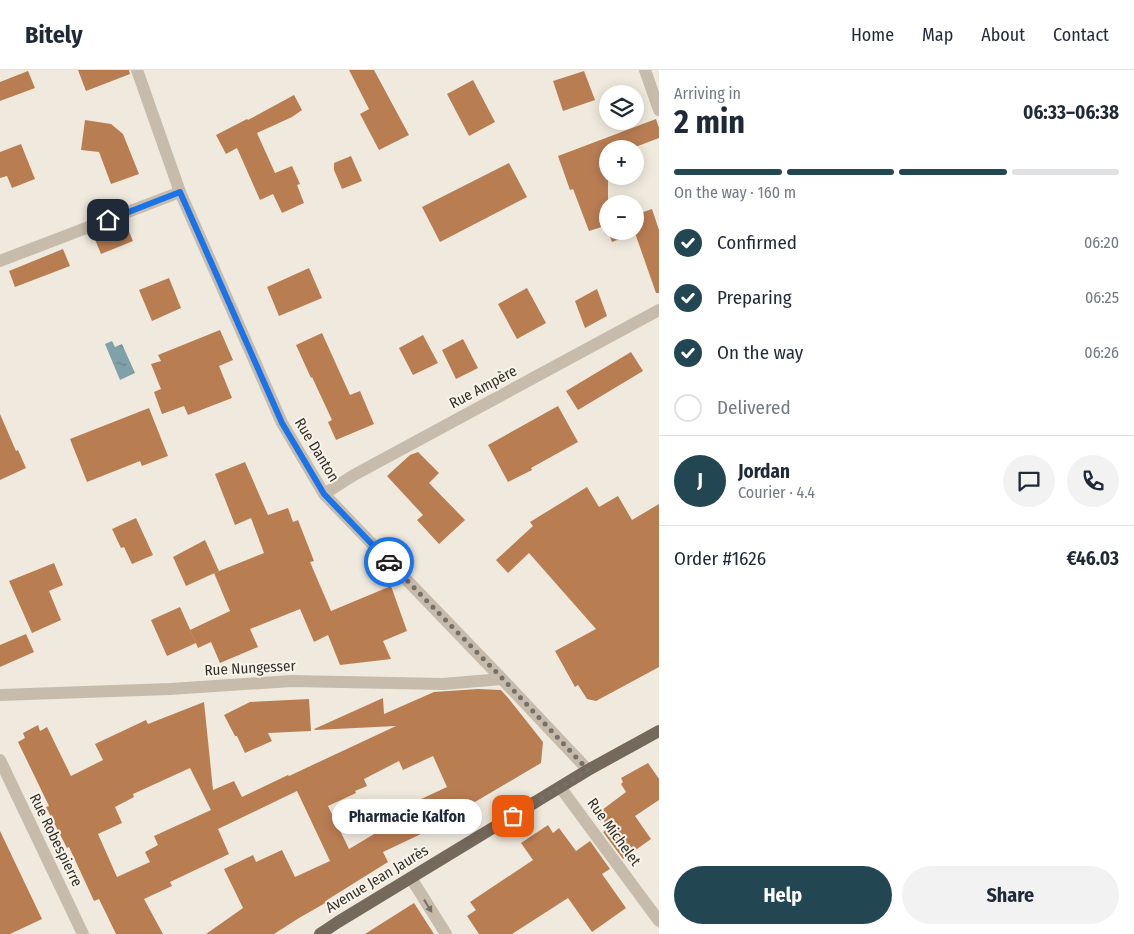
<!DOCTYPE html>
<meta charset="utf-8">
<style>
body{margin:0;font-family:"Fira Sans Condensed",sans-serif;background:#f2f2f3;color:#1f2937;height:100vh;display:flex;flex-direction:column;font-size:19px;white-space:nowrap}
*{box-sizing:border-box;margin:0}
p{font-size:16px;color:#747a83}
.icon{flex:none;width:28px;height:28px;fill:none;stroke:currentColor;stroke-width:2;stroke-linecap:round;stroke-linejoin:round}
.map{position:relative;flex:1;overflow:hidden}
.drawer{display:flex;flex-direction:column;background:#fff;width:475px}
.drawer>*{flex:none}
.controls{position:absolute;left:599px;top:15px;display:grid;gap:10px}
.controls a{display:grid;place-items:center;width:45px;height:45px;border-radius:50%;background:#fff;box-shadow:0 2px 12px #0003;font-size:25px}
.pin{position:absolute;display:grid;place-items:center;width:42px;height:42px;color:#fff;margin:-21px;border-radius:10px;box-shadow:0 2px 8px #0006}
.courier{position:absolute;display:grid;place-items:center;width:50px;height:50px;margin:-25px;border:4px solid #1a73e8;border-radius:50%;background:#fff;color:#222;box-shadow:0 1px 6px #0007}
.bubble{position:absolute;height:35px;border-radius:18px;background:#fff;box-shadow:0 2px 12px #0003;font-size:16px;font-weight:700;line-height:35px;text-align:center}
.headline em{font-style:normal;font-weight:700}
.headline div{display:flex;flex-direction:column-reverse}
.headline{display:flex;align-items:center;justify-content:space-between;height:85px;padding:0 15px}
h1{font-size:32px;font-weight:700;line-height:38px}
.bar{display:grid;grid-template-columns:repeat(4,1fr);gap:8px 5px;align-content:center;height:60px;padding:0 15px}
.bar i{height:6px;border-radius:4px;background:#e0e1e3}
.bar .active{background:#234752}
.bar p{grid-column:span 4}
.line{display:flex;align-items:center;gap:12px;padding:0 15px;border-top:1px solid #e0e1e3}
.line div{flex:1}
.round{display:grid;place-items:center;flex:none;width:52px;height:52px;border-radius:26px;background:#f2f2f3}
ol{padding:0 15px;list-style:none}
li{display:flex;align-items:center;gap:15px;height:55px}
li p{margin-inline-start:auto}
li .icon{padding:5px;border-radius:50%;background:#234752;color:#fff;stroke-width:4}
li:last-child{color:#747a83}
li i{width:28px;height:28px;border:2px solid #e0e1e3;border-radius:50%}
.button{display:flex;gap:10px;margin-top:auto;padding:10px 15px}
.button a{flex:1;height:58px;border-radius:30px;background:#234752;color:#fff;font-size:20px;font-weight:700;line-height:58px;text-align:center}
.button a+a{background:#f2f2f3;color:#1f2937}
header{display:flex;align-items:center;gap:30px;box-sizing:border-box;height:70px;padding:0 25px;background:#fff;border-bottom:1px solid #e0e1e3}
header strong{font-size:24px}
nav{display:flex;gap:28px;margin-inline-start:auto;font-size:18px}
main{display:flex;flex:1;min-height:0}
.map>svg:first-child{display:block}
.water{fill:url(#water-ripples)}
.building{fill:#b97d52;fill-rule:evenodd}
.lines{fill:none;stroke-linecap:round;stroke-linejoin:round}
.minor{stroke:#c7bcab;stroke-width:12}
.major{stroke:#75695c;stroke-width:12}
.oneway{fill:#776e64}
.done{stroke:#767068;stroke-width:5;stroke-dasharray:0 9}
.route{stroke:#1a73e8;stroke-width:6}
.labels{text-anchor:middle;stroke-width:4;stroke-linejoin:round;paint-order:stroke}
.street-label{font-size:15px;fill:#352f29;stroke:#f8f4ea}
</style>
<header>
<strong>Bitely</strong>
<nav><a>Home</a><a>Map</a><a>About</a><a>Contact</a></nav>
</header>
<main>
<div class="map">
<svg width="659" height="864" viewBox="0 0 659 864">
<defs>
<pattern id="water-ripples" width="26" height="14" patternUnits="userSpaceOnUse" patternTransform="scale(1.25)"><rect width="26" height="14" fill="#80a1aa"/><path d="M2 4q2-2 4 0t4 0M15 11q2-2 4 0t4 0" fill="none" stroke="#6a848a"/></pattern>
</defs>
<rect width="100%" height="100%" fill="#f0eade"/>
<polygon class="water" points="112,271 115,277 122,274 135,303 120,310 105,274"/>
<g class="building">
<polygon points="78,0 129,0 130,4 86,21"/>
<polygon points="349,0 374,0 409,65 379,80 360,44 369,39"/>
<polygon points="28,1 35,18 0,31 0,12"/>
<polygon points="584,1 595,30 563,41 553,11"/>
<polygon points="473,10 495,52 469,66 447,24"/>
<polygon points="294,25 302,40 292,47 257,63 275,103 292,96 300,114 297,115 304,133 282,143 273,124 260,130 237,78 226,84 216,65 247,49 248,50"/>
<polygon points="656,49 659,58 659,68 630,79 608,79 608,106 616,106 616,108 608,111 608,155 589,161 573,119 570,120 558,86"/>
<polygon points="85,50 111,54 123,64 139,104 111,114 99,82 81,80"/>
<polygon points="21,74 35,109 12,118 7,106 0,108 0,82"/>
<polygon points="351,86 362,111 342,119 334,100 334,93"/>
<polygon points="509,93 527,127 440,172 422,137"/>
<polygon points="652,139 659,160 659,223 656,223 635,163 612,172 608,161 635,161 635,145"/>
<polygon points="126,154 133,171 101,184 94,167"/>
<polygon points="63,179 70,196 15,217 9,201"/>
<polygon points="309,198 322,228 279,246 267,217"/>
<polygon points="169,208 181,238 152,251 139,220"/>
<polygon points="527,218 546,253 517,269 498,234"/>
<polygon points="597,219 607,246 585,258 575,231"/>
<polygon points="220,260 233,290 219,296 232,328 188,345 184,336 162,344 154,322 161,319 151,294 161,291 158,285"/>
<polygon points="322,263 350,325 360,321 374,354 336,370 328,352 332,350 312,307 311,308 296,275"/>
<polygon points="423,265 438,293 413,305 399,278"/>
<polygon points="463,269 478,298 456,309 442,280"/>
<polygon points="631,282 643,301 578,340 566,321"/>
<polygon points="558,336 578,372 531,398 532,400 508,412 488,375"/>
<polygon points="149,338 168,386 142,396 140,391 87,412 70,369"/>
<polygon points="0,344 16,381 18,380 26,398 0,410"/>
<polygon points="418,382 439,403 429,413 465,450 439,474 417,450 423,445 387,406 410,385"/>
<polygon points="245,392 268,445 288,438 293,452 298,450 314,491 310,492 331,541 391,516 407,561 383,571 391,589 340,595 328,565 314,572 300,539 250,559 258,577 220,593 211,572 198,578 190,560 230,541 214,503 264,483 251,448 235,455 215,404"/>
<polygon points="587,417 599,437 618,426 632,450 659,434 659,597 596,631 587,629 578,615 575,617 555,581 596,559 529,483 508,503 496,490 533,456 530,452"/>
<polygon points="136,448 153,485 132,494 124,477 121,478 112,459"/>
<polygon points="205,470 219,501 186,516 173,487"/>
<polygon points="54,493 63,515 49,521 61,550 32,563 9,511"/>
<polygon points="180,537 196,573 167,586 151,550"/>
<polygon points="26,564 34,582 0,597 0,575"/>
<path d="M478,619L501,620L509,629L543,672L541,693L421,764L383,782L388,792L327,830V832L299,848L274,864H206L243,838L224,799L253,785L256,792L282,780L295,807L330,791L297,721L218,759L229,784L170,812L172,816L144,829L163,864H116L99,829L94,831L69,777L67,778L46,737L49,736L18,672L25,668L23,663L38,655L40,661L47,657L71,706L103,690L95,674L146,650L148,654L204,632L213,720L234,711L242,727L288,705L289,706L396,656L315,660L314,659L383,628L384,644L434,622ZM433,686L447,717L376,750L381,760L349,779L328,736L356,723L355,721L367,716L364,709L399,691L403,700ZM190,698L211,740L154,766L158,775L145,782L150,792L117,807L98,764L122,753L115,737L134,727L133,724Z"/>
<polygon points="309,629 311,661 268,663 272,671 245,683 237,666 235,666 224,645 250,632"/>
<polygon points="648,693 659,709 659,730 635,746 651,769 623,789 603,762 609,758 598,743 626,722 621,714 623,712 621,708"/>
<polygon points="548,755 553,763 559,758 576,781 590,771 610,799 602,804 626,838 592,862 568,828 512,864 479,864 467,846 476,840 470,832 533,790 521,773"/>
<polygon points="0,761 42,849 10,864 0,864"/>
<polygon points="414,833 434,864 365,864"/>
</g>
<g class="lines">
<g class="minor">
<polyline points="137,0 180,122 282,353 324,424 502,609 588,700"/>
<polyline points="645,0 659,40"/>
<polyline points="0,191 180,122"/>
<polyline points="324,424 354,405 659,240"/>
<polyline points="0,625 170,619 292,611 443,614 502,609"/>
<polyline points="0,690 83,864"/>
<polyline points="560,717 659,851"/>
<polyline points="411,808 446,864"/>
</g>
<polyline class="major" points="320,864 338,852 588,700 659,661"/>
</g>
<defs><path id="oneway-solid" d="M-6-.8H1V-3.2L6.5 0L1 3.2V.8H-6Z" transform="scale(1.25)"/></defs>
<use class="oneway" href="#oneway-solid" transform="translate(428 836) rotate(58)"/>
<g class="lines">
<polyline class="done" points="389,492 502,608 588,700 513,746"/>
<polyline class="route" points="108,150 180,122 282,353 324,424 389,492"/>
</g>
<g class="labels">
<g class="street-label">
<text transform="translate(483 317) rotate(-28)" y="5">Rue Ampère</text>
<text transform="translate(317 380) rotate(59)" y="5">Rue Danton</text>
<text transform="translate(250 598) rotate(-3)" y="5">Rue Nungesser</text>
<text transform="translate(614 762) rotate(54)" y="5">Rue Michelet</text>
<text transform="translate(56 770) rotate(64)" y="5">Rue Robespierre</text>
<text transform="translate(377 809) rotate(-31)" y="5">Avenue Jean Jaurès</text>
</g>
</g>
</svg>
<div class="controls">
<a><svg class="icon" aria-label="layers" viewBox="0 0 24 24"><path d="M12 4l9 5-9 5-9-5zM3 14l9 5 9-5"/></svg></a>
<a>+</a>
<a>−</a>
</div>
<div class="pin" style="left:513px;top:746px;background:#ea580c"><svg class="icon" aria-label="bag" viewBox="0 0 24 24"><path d="M5 8h14l-1 12H6zM9 8a3 3 0 0 1 6 0"/></svg></div>
<div class="pin" style="left:108px;top:150px;background:#1f2937"><svg class="icon" aria-label="home" viewBox="0 0 24 24"><path d="M3 11l9-7 9 7M6 9v11h12V9"/></svg></div>
<div class="courier" style="left:389px;top:492px"><svg class="icon" aria-label="car" viewBox="0 0 24 24"><path d="M5 17H2v-5l4-1 3-4h7l3 4 3 1v5h-3M9 17h6M6 11h13"/><circle cx="7" cy="17" r="2"/><circle cx="17" cy="17" r="2"/></svg></div>
<div class="bubble" style="left:332px;top:729px;width:150px">Pharmacie Kalfon</div>
</div>
<section class="drawer">
<div class="headline"><div><h1>2 min</h1><p>Arriving in</p></div><em>06:33–06:38</em></div>
<div class="bar"><i class="active"></i><i class="active"></i><i class="active"></i><i></i><p>On the way · 160 m</p></div>
<ol>
<li><svg class="icon" aria-label="check" viewBox="0 0 24 24"><path d="M5 12l5 5 9-10"/></svg>Confirmed<p>06:20</p></li>
<li><svg class="icon" aria-label="check" viewBox="0 0 24 24"><path d="M5 12l5 5 9-10"/></svg>Preparing<p>06:25</p></li>
<li><svg class="icon" aria-label="check" viewBox="0 0 24 24"><path d="M5 12l5 5 9-10"/></svg>On the way<p>06:26</p></li>
<li><i></i>Delivered</li>
</ol>
<div class="line" style="height:90px"><b class="round" style="background:#234752;color:#fff">J</b><div><b>Jordan</b><p>Courier · 4.4</p></div><a class="round"><svg class="icon" aria-label="chat" viewBox="0 0 24 24"><path d="M4 5h16v11H9l-5 4z"/></svg></a><a class="round"><svg class="icon" aria-label="phone" viewBox="0 0 24 24"><path d="M5 4h4l2 5-3 2q2 4 5 5l2-3 5 2v4C11 20 4 13 5 4z"/></svg></a></div>
<div class="line" style="height:65px"><div>Order #1626</div><b>€46.03</b></div>
<div class="button"><a>Help</a><a>Share</a></div>
</section>
</main>
